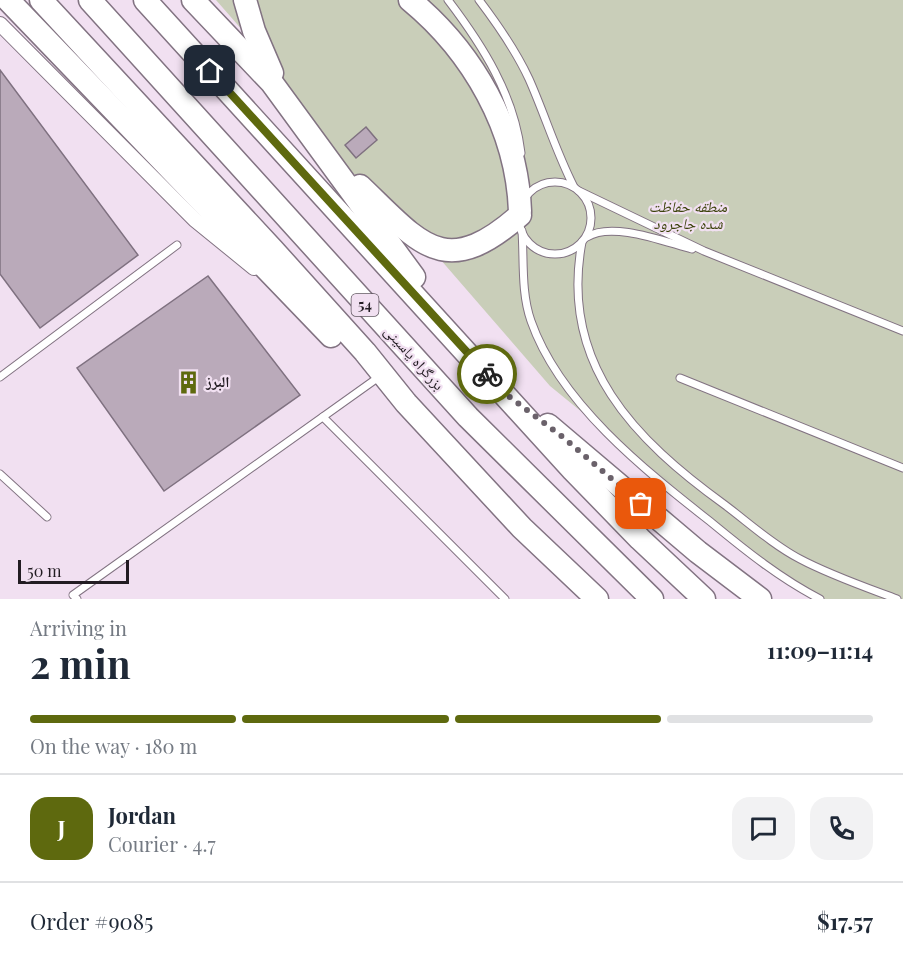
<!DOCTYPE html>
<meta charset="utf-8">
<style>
body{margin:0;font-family:"Playfair Display","Noto Naskh Arabic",serif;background:#f2f2f3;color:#1f2937;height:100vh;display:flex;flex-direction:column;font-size:22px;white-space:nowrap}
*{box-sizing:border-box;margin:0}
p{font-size:20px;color:#747a83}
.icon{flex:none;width:33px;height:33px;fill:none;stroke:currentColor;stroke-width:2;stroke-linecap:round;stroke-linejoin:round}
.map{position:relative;height:599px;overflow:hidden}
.side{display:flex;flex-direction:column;background:#fff;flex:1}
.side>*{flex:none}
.scale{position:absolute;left:18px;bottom:15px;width:111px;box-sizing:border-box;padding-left:6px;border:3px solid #221c22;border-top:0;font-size:16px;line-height:21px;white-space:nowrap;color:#221c22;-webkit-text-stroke:4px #f1e0f1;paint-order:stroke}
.pin{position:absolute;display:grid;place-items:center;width:51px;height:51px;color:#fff;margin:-26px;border-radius:12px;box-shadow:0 3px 9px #0006}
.courier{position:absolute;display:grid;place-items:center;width:60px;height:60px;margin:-30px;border:4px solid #5e690e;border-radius:50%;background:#fff;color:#222;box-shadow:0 2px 8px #0007}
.headline em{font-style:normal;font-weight:700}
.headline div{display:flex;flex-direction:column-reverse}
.headline{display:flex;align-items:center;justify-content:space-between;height:102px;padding:0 30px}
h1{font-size:39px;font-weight:700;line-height:45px}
.bar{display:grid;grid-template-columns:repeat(4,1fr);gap:9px 6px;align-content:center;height:72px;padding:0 30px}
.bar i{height:8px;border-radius:4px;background:#e0e1e3}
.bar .selected{background:#5e690e}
.bar p{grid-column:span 4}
.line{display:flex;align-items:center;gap:15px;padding:0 30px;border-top:2px solid #e0e1e3}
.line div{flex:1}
.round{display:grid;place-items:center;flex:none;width:63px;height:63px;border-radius:18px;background:#f2f2f3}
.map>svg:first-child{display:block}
.green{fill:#c9ceb9}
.building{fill:#baaaba;stroke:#7f7180;stroke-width:1.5}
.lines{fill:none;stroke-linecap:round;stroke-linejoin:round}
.service-casing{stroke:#827382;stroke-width:9}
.minor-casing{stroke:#827382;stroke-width:16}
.trunk-casing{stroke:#827382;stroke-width:25}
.service{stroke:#fff;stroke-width:7}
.minor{stroke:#fff;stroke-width:14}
.trunk{stroke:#fff;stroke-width:22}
.done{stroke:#6a616a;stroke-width:6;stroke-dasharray:0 10.8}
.route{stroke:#5e690e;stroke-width:8}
.labels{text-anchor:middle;stroke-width:4.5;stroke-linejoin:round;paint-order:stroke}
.shield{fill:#f1e0f1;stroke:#605760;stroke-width:1.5}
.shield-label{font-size:14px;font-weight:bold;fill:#221c22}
.park-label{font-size:15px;font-style:italic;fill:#3b420a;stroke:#f1e0f1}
.street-label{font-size:15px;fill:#221c22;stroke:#f1e0f1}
.poi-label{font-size:15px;font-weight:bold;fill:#221c22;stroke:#f1e0f1;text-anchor:start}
</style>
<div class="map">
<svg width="903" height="599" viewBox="0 0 903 599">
<rect width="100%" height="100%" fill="#f1e0f1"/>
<polygon class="green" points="216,0 903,0 903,599 811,599 550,386 388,199 346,168 279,72"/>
<g class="building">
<polygon points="0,70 138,255 40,328 0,274"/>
<polygon points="366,127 377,140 356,158 345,145"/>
<polygon points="208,276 300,395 164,491 77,368"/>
</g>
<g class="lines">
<defs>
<g id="service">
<path d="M448,0C483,46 514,95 521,153"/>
<path d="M479,0C498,25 516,51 529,79C545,115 556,152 574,187"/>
<circle cx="555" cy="218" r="36"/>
<polyline points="579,191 704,251 903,331"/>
<path d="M522,231C524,260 521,293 531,321C560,404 646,471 712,523C746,551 781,579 820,599"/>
<path d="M587,237C612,221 665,242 692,249"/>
<path d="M582,242C559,364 635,440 725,505C749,523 773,545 800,559C830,575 865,587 897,599"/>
<polyline points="0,377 177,245"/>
<polyline points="680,378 903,468"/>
<polyline points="323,417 505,599"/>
<polyline points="0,474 47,517"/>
<polyline points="77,599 73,595 376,379"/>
</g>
<polyline id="minor" points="0,24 195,220 254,268"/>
<g id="trunk">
<polyline points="8,0 331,336"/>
<polyline points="41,0 273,250 365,352 406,403 522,528 597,599"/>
<polyline points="90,0 468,417 652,599"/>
<polyline points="145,0 573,470 640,539 704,599"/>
<polyline points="193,0 272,83 414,277"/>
<polyline points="245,0 254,31 272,73"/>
<path d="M410,0C473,52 517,129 520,211"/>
<path d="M360,186C420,243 444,282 520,215"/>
<polyline points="548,425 698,552 760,599"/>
</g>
</defs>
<use href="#service" class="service-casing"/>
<use href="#minor" class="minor-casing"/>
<use href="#trunk" class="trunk-casing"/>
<use href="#service" class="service"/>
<use href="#minor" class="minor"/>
<use href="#trunk" class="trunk"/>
</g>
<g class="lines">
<polyline class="done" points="487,374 502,391 564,438 641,504"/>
<polyline class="route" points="210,71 487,374"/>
</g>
<defs>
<symbol id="building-bare" viewBox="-9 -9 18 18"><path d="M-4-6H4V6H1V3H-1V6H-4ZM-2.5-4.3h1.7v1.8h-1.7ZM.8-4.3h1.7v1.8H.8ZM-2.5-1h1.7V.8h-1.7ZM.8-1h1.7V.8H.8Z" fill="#5e690e" stroke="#f1e0f1" stroke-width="2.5" paint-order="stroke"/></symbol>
</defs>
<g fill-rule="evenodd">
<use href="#building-bare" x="172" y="366" width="33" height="33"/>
</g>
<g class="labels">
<rect class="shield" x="351.5" y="294" width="27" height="22" rx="4.5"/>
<g class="shield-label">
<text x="365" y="310">54</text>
</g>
<g class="park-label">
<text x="688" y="212">منطقه حفاظت<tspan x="688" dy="17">شده جاجرود</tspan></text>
</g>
<g class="street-label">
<text transform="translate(414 358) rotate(48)" y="5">بزرگراه یاسینی</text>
</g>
<g class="poi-label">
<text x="206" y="387">البرز</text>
</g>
</g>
</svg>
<div class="scale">50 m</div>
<div class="pin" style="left:641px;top:504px;background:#ea580c"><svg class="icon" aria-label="bag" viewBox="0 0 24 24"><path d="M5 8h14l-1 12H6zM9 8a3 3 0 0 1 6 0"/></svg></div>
<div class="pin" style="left:210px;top:71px;background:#1f2937"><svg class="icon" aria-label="home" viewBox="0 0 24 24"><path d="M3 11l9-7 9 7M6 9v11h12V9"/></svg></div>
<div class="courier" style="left:487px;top:374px"><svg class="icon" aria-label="bike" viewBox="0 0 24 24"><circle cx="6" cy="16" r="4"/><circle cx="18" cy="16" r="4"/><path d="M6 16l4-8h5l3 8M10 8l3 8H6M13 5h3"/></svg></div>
</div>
<section class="side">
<div class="headline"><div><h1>2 min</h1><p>Arriving in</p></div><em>11:09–11:14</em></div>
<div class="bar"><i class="selected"></i><i class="selected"></i><i class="selected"></i><i></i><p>On the way · 180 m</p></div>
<div class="line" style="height:108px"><b class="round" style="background:#5e690e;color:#fff">J</b><div><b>Jordan</b><p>Courier · 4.7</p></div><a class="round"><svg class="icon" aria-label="chat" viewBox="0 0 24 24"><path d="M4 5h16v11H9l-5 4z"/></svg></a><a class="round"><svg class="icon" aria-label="phone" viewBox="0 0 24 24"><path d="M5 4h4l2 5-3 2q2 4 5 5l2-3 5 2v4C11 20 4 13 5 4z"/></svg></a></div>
<div class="line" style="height:78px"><div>Order #9085</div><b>$17.57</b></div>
</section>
